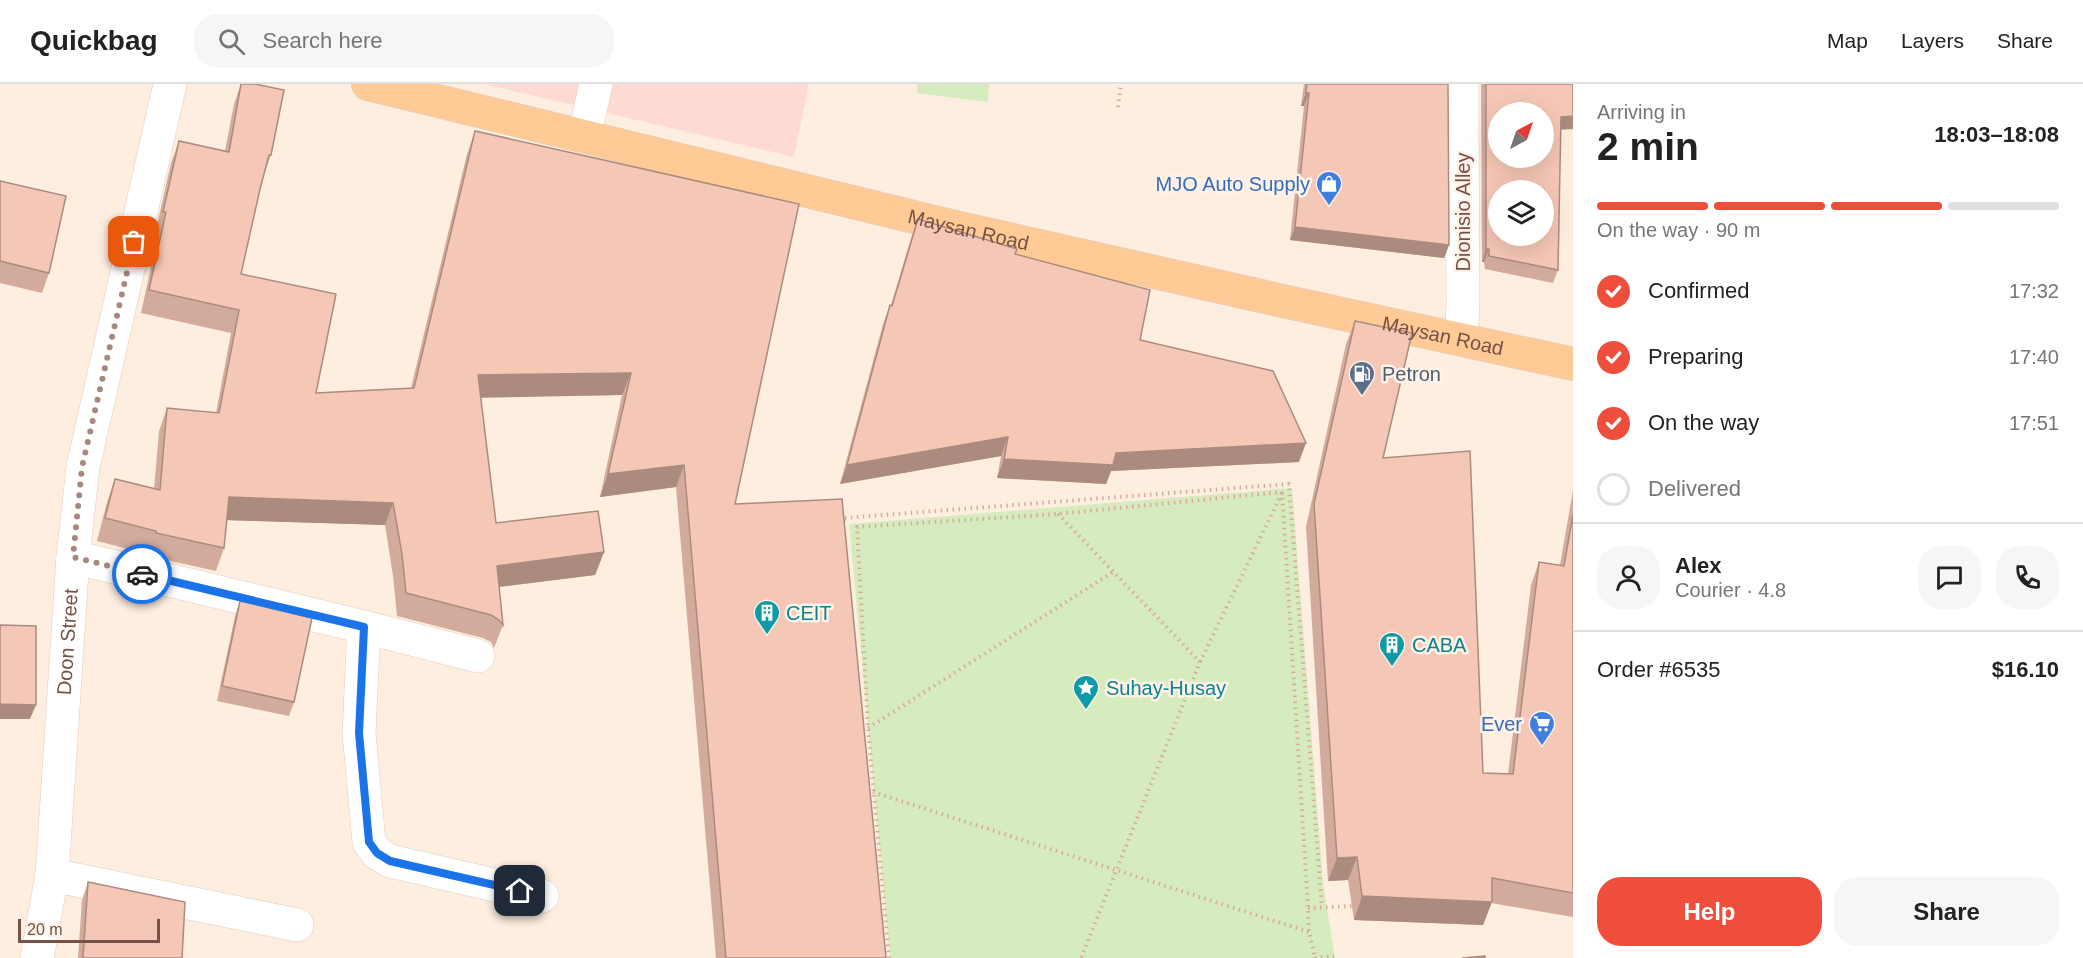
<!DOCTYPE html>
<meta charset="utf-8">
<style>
body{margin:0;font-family:Helvetica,sans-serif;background:#f6f6f6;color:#222;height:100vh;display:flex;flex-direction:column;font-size:22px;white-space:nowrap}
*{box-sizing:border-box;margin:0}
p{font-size:20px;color:#767676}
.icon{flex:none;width:33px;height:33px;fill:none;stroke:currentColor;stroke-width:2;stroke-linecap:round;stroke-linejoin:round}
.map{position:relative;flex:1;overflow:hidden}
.panel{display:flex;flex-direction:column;background:#fff;width:510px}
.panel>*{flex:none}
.needle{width:39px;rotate:40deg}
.controls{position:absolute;left:1488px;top:18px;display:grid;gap:12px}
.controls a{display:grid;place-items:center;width:66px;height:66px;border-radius:50%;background:#fff;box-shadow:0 6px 24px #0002;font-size:30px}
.scale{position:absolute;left:18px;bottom:15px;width:142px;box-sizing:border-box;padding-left:6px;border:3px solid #765146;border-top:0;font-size:16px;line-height:21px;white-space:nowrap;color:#765146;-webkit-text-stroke:4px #fff3e8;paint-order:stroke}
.pin{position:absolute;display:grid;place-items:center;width:51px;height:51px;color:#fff;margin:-26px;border-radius:12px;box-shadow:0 3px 9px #0006}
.courier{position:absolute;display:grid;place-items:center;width:60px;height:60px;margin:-30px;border:4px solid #1a73e8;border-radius:50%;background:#fff;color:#222;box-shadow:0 2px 8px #0007}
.overview em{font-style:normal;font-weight:700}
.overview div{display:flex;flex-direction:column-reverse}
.overview{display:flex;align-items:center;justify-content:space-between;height:102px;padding:0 24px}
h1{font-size:39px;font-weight:700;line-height:45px}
.bar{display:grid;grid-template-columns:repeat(4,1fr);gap:9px 6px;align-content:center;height:72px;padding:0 24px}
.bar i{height:8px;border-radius:4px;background:#e0e0e0}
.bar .on{background:#f04e3d}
.bar p{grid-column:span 4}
.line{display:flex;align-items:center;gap:15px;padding:0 24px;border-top:2px solid #e0e0e0}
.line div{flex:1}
.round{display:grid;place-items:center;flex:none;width:63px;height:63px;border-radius:24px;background:#f6f6f6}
ol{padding:0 24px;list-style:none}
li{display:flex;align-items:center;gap:18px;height:66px}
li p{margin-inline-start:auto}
li .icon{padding:6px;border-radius:50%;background:#f04e3d;color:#fff;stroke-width:4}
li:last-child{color:#767676}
li i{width:33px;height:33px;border:3px solid #e0e0e0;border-radius:50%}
.primary-button{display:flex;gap:12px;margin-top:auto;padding:12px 24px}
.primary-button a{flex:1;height:69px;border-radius:24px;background:#f04e3d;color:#fff;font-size:24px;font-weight:700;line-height:69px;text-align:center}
.primary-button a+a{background:#f6f6f6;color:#222}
header{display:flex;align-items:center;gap:36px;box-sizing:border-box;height:84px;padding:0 30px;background:#fff;border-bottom:2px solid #e0e0e0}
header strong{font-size:28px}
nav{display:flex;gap:33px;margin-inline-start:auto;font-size:21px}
.search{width:420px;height:54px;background:#f6f6f6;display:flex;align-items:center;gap:15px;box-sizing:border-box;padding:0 21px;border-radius:24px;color:#767676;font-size:22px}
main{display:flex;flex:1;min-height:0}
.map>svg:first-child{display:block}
.commercial{fill:#ffdad3}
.grass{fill:#d6ecbe}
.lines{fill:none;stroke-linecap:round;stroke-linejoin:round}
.minor-casing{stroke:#e4cbbf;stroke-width:34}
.major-casing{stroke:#d9cecb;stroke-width:34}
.path{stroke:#d9aa99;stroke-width:4;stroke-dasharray:1.5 4.5;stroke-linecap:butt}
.minor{stroke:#fff;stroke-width:33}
.major{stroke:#ffca96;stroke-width:33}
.wall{fill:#d3ab9d}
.shaded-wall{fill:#ac8b7f}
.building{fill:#f5c7b6;stroke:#ac8b7f;stroke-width:1.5;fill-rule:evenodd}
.done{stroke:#a6887c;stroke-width:6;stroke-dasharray:0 10.8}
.route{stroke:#1a73e8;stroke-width:8}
.labels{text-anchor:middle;stroke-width:5;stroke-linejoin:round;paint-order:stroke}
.shop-label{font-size:20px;fill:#366cbe;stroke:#fff3e8;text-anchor:end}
.street-label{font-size:20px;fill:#765146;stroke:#fff3e8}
.service-label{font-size:20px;fill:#4e5e75;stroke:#fff3e8;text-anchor:start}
.culture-label{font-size:20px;fill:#0d838f;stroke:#fff3e8;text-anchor:start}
</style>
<header>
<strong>Quickbag</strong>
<div class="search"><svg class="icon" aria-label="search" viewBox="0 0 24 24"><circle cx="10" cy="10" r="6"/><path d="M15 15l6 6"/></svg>Search here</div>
<nav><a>Map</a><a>Layers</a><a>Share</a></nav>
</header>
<main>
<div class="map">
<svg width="1573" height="874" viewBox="0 0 1573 874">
<rect width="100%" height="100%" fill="#feeee0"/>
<polygon class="commercial" points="484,0 809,0 794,73"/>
<g class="grass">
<polygon points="917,0 989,0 988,18 917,9"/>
<polygon points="1292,404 1323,798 1335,874 890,874 849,440"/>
</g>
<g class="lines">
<defs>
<g id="minor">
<polyline points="584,53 596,0"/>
<polyline points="1461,256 1463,220 1462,0"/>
<polyline points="73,473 364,543 478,572"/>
<polyline points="364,543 359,649 369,758 377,769 390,777 542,812"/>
<polyline points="52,791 297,841"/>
<path id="s1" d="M37,874L52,791L73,473L83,383L170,0"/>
</g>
<g id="major">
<path id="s2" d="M368,0L955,143L1292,219L1573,280"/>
</g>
</defs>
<use href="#minor" class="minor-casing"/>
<use href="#major" class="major-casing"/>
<g class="path">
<polyline points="1118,23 1121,0"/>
<polyline points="1282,408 1308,824 1309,848 1315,874"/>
<polyline points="1058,430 1200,578 1081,874"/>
<polyline points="844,438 843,434 1289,400 1322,823"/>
<polyline points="1200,578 1282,409"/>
<polyline points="868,644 1113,488"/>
<polyline points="873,708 1309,848"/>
<polyline points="1308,824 1356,822"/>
<polyline points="889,874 868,644 857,443 1057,430 1282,408"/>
<polyline points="1315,874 1334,872"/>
</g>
<use href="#minor" class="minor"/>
<use href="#major" class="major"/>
</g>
<g class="wall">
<polygon points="241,0 255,0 271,71 263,93 241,190 316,309 411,304 467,70 475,47 735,420 886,874 716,874 676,403 600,413 622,311 480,313 496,439 604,468 595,491 499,503 503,541 494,564 491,558 483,554 397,532 393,492 385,441 227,436 224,464 216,487 148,472 148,470 97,457 107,418 115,395 154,405 159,347 167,324 216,329 231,249 141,229 158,151 155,150 171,79 179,57 225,67 234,20"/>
<polygon points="1304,0 1448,0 1449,161 1444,174 1290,156 1304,22 1301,22"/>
<polygon points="1481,0 1573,0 1560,46 1558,186 1553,199 1485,185 1484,178 1482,178"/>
<polygon points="0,97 49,189 42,209 0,199"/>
<polygon points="918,135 1015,170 1140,256 1299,378 1111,387 1106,400 997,394 1001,372 840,400 883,240 890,221 891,221 911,154"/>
<polygon points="1355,237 1383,374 1483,689 1508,690 1531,501 1539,478 1560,481 1573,406 1573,833 1491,819 1483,841 1354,836 1348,796 1328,797 1306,443 1346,260"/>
<polygon points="240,517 294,618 289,632 217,617 235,532"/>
<polygon points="88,798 182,874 78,874 82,816"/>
</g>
<g class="shaded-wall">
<polygon points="1306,9 1309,9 1304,22 1301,22"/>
<polygon points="1573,32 1573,45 1556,46 1561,33"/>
<polygon points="1295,143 1449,161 1444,174 1290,156"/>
<polygon points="1486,165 1489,165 1484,178 1482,178"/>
<polygon points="631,289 622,311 469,314 478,291"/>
<polygon points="1008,353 1001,372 840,400 847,381"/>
<polygon points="1306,359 1299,378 1111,387 1106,400 997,394 1004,375"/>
<polygon points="684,381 676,403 600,413 608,390"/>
<polygon points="229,413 393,419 385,441 221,436"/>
<polygon points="604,468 595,491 489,504 497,482"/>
<polygon points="0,620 36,621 30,635 0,635"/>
<polygon points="1357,773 1348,796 1328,797 1337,774"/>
<polygon points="1362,812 1492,818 1483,841 1354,836"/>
</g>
<g class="building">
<polygon points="241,0 255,0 284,6 271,71 269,71 260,105 241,190 336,210 316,309 414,304 475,47 799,120 735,420 842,415 886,874 726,874 684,381 608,390 631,289 478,291 496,439 598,427 604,468 497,482 503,541 499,536 491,531 406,509 402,470 393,419 229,413 224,464 156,449 156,447 105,434 115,395 160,406 167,324 219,329 239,226 149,206 166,128 163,128 179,57 229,68"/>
<polygon points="1307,0 1448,0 1449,161 1295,143 1309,9 1306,9"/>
<path d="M1486,0H1573V32L1561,33L1558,186L1489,172V165H1486ZM1498,28H1544V74H1498ZM1498,106H1544V152H1498Z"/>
<polygon points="0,97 66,112 49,189 0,177"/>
<polygon points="918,135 1017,165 1015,170 1150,206 1140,256 1273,287 1306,359 1116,369 1113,381 1004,375 1008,353 847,381 890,221 892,222"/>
<polygon points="1355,237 1412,249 1383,374 1470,367 1483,689 1513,690 1539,478 1564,482 1573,430 1573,809 1492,794 1492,818 1362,812 1357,773 1337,774 1314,420"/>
<polygon points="240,517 312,534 294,618 222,602"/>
<polygon points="0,541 36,542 36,621 0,620"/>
<polygon points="88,798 185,818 182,874 83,874"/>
<polygon points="1485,872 1485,874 1462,874"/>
</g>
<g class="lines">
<polyline class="done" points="134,158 82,383 73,473 142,490"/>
<polyline class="route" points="142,490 364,543 359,649 369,758 377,769 390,777 520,807"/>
</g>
<defs>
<symbol id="shop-pin" viewBox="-11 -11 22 30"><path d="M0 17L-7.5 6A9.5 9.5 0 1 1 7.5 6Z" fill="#3f7fe0" stroke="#fff3e8"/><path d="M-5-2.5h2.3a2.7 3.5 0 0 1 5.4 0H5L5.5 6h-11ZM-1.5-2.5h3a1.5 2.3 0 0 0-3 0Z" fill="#fff"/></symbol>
<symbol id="fuel-pin" viewBox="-11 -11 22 30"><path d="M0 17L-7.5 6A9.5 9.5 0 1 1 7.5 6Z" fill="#5c6f8a" stroke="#fff3e8"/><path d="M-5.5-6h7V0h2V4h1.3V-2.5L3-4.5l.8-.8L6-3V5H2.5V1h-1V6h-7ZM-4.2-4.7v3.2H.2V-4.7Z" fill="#fff"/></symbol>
<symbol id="building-pin" viewBox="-11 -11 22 30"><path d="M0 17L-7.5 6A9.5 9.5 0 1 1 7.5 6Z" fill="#0f9aa8" stroke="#fff3e8"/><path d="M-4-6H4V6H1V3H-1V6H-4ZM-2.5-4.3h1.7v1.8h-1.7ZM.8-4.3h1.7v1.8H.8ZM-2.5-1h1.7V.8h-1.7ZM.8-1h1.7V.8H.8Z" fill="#fff"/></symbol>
<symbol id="sight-pin" viewBox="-11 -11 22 30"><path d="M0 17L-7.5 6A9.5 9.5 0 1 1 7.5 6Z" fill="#0f9aa8" stroke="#fff3e8"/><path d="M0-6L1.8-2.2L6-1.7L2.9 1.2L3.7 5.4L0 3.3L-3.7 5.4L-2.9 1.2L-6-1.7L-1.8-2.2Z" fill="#fff"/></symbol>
<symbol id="supermarket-pin" viewBox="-11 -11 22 30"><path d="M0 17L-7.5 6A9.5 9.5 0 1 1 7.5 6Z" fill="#3f7fe0" stroke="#fff3e8"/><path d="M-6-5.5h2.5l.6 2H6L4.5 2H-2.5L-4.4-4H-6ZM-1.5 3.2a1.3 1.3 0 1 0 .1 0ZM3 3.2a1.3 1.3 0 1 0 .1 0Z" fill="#fff"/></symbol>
</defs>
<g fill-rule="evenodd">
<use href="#shop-pin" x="1314" y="85" width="30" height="40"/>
<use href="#fuel-pin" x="1347" y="275" width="30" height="40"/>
<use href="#building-pin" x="752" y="514" width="30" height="40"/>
<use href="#building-pin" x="1377" y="546" width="30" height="40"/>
<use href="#sight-pin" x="1071" y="589" width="30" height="40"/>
<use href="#supermarket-pin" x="1527" y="625" width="30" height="40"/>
</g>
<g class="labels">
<g class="shop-label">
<text x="1310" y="107">MJO Auto Supply</text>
<text x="1522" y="647">Ever</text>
</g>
<g class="street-label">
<text transform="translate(1463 128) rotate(-90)" y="7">Dionisio Alley</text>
<text dy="7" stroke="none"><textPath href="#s2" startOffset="618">Maysan Road</textPath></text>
<text dy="7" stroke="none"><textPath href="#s2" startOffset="1104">Maysan Road</textPath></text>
<text dy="7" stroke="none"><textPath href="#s1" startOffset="318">Doon Street</textPath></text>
</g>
<g class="service-label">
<text x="1382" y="297">Petron</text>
</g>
<g class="culture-label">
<text x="786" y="536">CEIT</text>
<text x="1412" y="568">CABA</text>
<text x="1106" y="611">Suhay-Husay</text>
</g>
</g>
</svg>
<div class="controls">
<a><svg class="needle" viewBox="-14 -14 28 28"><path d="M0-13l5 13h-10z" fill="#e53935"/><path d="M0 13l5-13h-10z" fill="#767676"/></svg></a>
<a><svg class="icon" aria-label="layers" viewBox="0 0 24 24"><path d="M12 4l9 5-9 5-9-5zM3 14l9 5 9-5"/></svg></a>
</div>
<div class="scale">20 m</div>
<div class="pin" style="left:134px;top:158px;background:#ea580c"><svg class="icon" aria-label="bag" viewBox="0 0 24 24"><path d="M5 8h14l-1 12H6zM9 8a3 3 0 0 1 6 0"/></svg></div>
<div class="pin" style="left:520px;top:807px;background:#1f2937"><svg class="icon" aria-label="home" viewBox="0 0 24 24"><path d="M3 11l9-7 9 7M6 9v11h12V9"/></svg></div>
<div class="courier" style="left:142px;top:490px"><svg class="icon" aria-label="car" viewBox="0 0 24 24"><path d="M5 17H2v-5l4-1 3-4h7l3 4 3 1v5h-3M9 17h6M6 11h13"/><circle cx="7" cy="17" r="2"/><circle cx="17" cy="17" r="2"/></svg></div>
</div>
<section class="panel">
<div class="overview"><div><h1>2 min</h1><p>Arriving in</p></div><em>18:03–18:08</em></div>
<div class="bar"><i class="on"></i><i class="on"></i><i class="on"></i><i></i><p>On the way · 90 m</p></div>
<ol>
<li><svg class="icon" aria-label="check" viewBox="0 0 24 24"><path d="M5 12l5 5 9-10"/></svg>Confirmed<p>17:32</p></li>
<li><svg class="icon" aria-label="check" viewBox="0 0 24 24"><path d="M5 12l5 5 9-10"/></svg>Preparing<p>17:40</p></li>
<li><svg class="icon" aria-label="check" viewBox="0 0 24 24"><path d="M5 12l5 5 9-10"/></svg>On the way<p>17:51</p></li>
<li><i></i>Delivered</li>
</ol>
<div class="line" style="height:108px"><a class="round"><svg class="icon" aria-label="person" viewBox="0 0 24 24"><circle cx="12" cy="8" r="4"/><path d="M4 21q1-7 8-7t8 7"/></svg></a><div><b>Alex</b><p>Courier · 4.8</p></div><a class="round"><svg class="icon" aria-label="chat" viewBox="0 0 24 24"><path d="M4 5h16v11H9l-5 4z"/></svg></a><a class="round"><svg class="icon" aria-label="phone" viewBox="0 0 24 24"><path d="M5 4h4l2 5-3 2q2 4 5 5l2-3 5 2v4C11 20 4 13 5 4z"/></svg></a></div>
<div class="line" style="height:78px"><div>Order #6535</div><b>$16.10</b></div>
<div class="primary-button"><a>Help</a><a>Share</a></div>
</section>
</main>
